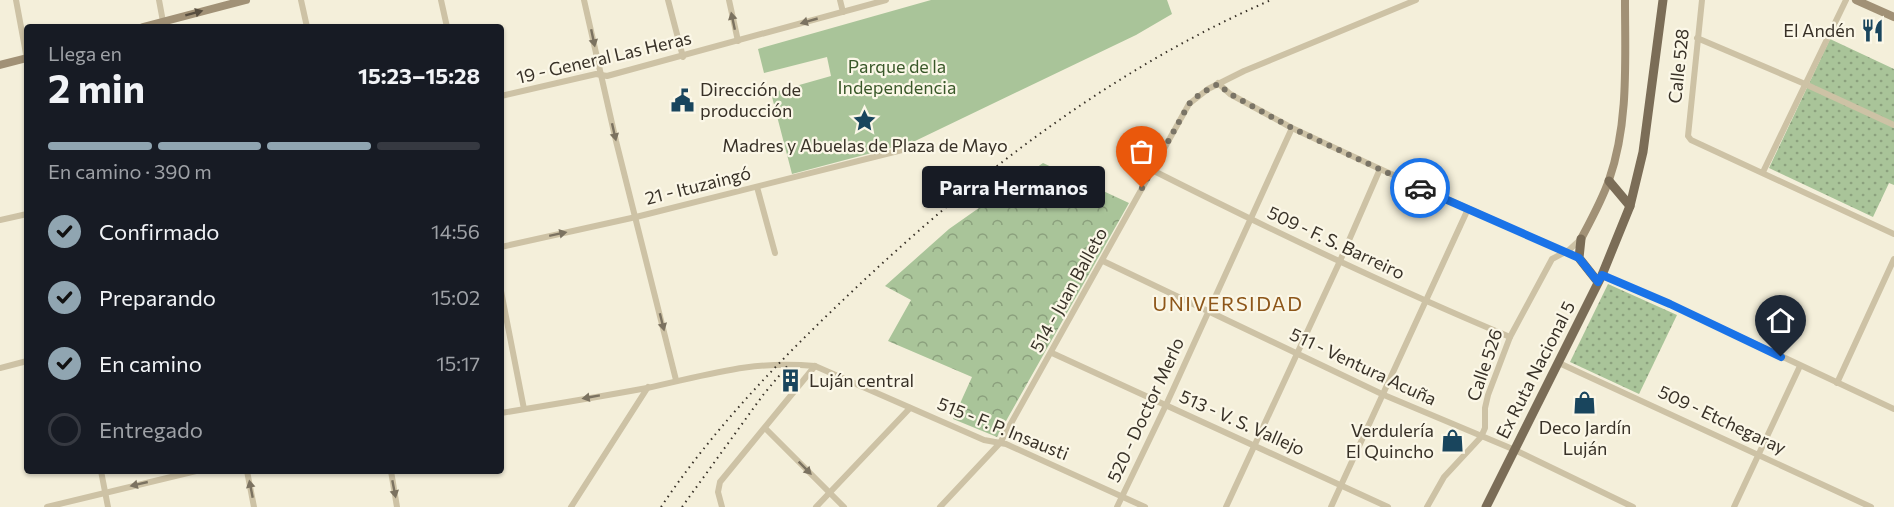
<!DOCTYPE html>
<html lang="es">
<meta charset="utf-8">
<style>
body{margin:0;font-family:Commissioner,sans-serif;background:#20242c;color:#f1f3f6;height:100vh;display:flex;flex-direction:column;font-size:22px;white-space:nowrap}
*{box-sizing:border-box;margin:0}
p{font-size:20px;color:#9ea1a6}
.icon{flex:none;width:33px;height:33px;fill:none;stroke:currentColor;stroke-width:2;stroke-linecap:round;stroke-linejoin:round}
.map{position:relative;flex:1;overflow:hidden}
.details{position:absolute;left:24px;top:24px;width:480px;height:450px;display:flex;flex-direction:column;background:#171b24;border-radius:6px;box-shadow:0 2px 4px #0004}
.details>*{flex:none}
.pin{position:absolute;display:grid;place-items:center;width:51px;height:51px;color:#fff;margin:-62px -26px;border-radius:50% 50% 50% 0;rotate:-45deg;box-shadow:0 0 6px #0007}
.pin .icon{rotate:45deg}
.courier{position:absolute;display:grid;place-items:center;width:60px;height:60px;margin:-30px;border:4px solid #1a73e8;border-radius:50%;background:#fff;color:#222;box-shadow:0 2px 8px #0007}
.bubble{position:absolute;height:42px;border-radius:6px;background:#171b24;box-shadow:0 2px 4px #0004;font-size:20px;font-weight:700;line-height:42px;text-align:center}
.headline em{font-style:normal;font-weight:700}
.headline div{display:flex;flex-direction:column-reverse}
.headline{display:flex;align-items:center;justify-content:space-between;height:102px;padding:0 24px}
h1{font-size:39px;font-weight:700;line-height:45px}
.bar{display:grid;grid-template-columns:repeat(4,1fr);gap:9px 6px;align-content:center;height:72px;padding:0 24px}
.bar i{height:8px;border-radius:4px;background:#363941}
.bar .active{background:#90a5b1}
.bar p{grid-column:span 4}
ol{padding:0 24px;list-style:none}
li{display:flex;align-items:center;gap:18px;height:66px}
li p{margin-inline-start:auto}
li .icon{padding:6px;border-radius:50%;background:#90a5b1;color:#111;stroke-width:4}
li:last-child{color:#9ea1a6}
li i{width:33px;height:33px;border:3px solid #363941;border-radius:50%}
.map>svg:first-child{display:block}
.grass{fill:url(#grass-dots)}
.forest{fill:url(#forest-crowns)}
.green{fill:#a9c499}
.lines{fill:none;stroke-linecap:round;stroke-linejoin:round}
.street{stroke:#cdc2a5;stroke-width:6}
.secondary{stroke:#a19176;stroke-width:8}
.primary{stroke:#7b6d57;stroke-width:9}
.rail{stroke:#383127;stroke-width:2;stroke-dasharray:1.5 4.5;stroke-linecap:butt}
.oneway{fill:#584e3f}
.oneway2{fill:#7b7260}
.done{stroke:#7a7466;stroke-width:6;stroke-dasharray:0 10.8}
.route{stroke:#1a73e8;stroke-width:8}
.labels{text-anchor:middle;stroke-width:4.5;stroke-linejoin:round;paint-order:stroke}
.poi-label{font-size:18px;fill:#383127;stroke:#fbf7e7;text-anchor:end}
.street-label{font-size:18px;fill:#383127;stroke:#fbf7e7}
.park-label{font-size:18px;fill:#395829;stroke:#fbf7e7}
.neighbourhood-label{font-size:20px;letter-spacing:1.5px;fill:#8d5619;stroke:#fbf7e7}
</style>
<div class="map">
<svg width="1894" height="507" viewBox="0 0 1894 507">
<defs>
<pattern id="grass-dots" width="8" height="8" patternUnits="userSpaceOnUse" patternTransform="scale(1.5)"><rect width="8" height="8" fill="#a9c499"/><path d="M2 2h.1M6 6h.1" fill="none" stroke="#8ba07d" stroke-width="1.8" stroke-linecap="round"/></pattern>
<pattern id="forest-crowns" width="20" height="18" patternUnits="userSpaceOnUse" patternTransform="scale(1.5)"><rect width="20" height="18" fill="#a9c499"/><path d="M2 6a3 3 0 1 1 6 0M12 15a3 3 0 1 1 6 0" fill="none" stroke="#8ba07d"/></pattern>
</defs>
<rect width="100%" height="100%" fill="#f4efda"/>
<g class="grass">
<polygon points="1830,39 1894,69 1894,185 1889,183 1873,217 1769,168"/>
<polygon points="1608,284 1677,315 1639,394 1570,362"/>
</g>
<polygon class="forest" points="1043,163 1129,203 997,437 953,419 972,377 888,341 911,300 885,286 949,229"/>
<polygon class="green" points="931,0 1167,0 1172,14 1136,35 913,142 792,174 771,93 831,76 827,57 764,73 758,49"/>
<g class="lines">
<g class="street">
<polyline points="16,0 27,59"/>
<polyline points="159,0 164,27"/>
<polyline points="301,0 307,27"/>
<polyline points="441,0 447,27"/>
<polyline points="584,0 616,141 676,380"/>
<polyline points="668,0 683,57"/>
<polyline points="729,0 738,41"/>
<polyline points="840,0 843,12"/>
<polyline points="1702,0 1688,136 1691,140 1894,234"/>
<polyline points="1697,38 1805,84 1894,125"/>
<polyline points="1218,83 1230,94 1292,128 1380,169 1579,258"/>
<polyline points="501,96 596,74 607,76 886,0"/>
<path d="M1152,170C1269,229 1388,286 1510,337"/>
<polyline points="1763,172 1846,0"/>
<polyline points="757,187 775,253"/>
<polyline points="0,220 27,214"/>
<polyline points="501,247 636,217 902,150"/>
<polyline points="1103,261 1384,395 1515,450 1633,507"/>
<polyline points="1602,275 1670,304 1894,409"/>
<polyline points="501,291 524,409"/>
<polyline points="1052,353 1388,507"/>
<polyline points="1559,363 1871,507"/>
<polyline points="0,368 27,361"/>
<polyline points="1837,383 1894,259"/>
<path d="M501,413C550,405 598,397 647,388C708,375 751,360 815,366L984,440L1006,444L1145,507"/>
<polyline points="765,428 844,507"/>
<polyline points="101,471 108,507"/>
<polyline points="247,471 254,507"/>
<polyline points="391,471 397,507"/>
<polyline points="47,507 196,471"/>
<polyline points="571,507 648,387"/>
<polyline points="722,507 718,492 720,482 815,366"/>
<polyline points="816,507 910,408"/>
<polyline points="940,507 1000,443 1189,104 1208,89 1244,71 1416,0"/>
<polyline points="1117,507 1166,405 1292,128"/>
<polyline points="1226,507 1340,261 1380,169"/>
<polyline points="1331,507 1468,209"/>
<polyline points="1427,507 1444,477 1481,437 1485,428 1485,408 1488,395 1510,337 1552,259 1569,250 1581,239"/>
<polyline points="1734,507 1800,366"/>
</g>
<g class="secondary">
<polyline points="1856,0 1894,17"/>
<polyline points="143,27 246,0"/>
<polyline points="0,65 27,58"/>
<path d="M1581,239C1591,220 1602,200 1609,180C1629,123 1625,60 1625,0"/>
</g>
<g class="primary">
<polyline points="1609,181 1630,206"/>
<polyline points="1581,239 1579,258 1598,282"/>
<polyline points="1486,507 1602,275 1630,206 1643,152 1663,0"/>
</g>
<g class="rail">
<path d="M661,507C712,431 774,366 840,303C967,181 1109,70 1271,0"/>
<polyline points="682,507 763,395 789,364"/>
</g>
</g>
<defs><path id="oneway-solid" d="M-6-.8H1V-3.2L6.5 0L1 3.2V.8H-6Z" transform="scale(1.5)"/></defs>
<use class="oneway" href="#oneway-solid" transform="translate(194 13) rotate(-15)"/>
<g class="oneway2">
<use href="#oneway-solid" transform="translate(733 21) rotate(-102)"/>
<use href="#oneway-solid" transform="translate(809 21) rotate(164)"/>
<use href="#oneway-solid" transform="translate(593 38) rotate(78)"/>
<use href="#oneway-solid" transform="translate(614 132) rotate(77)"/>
<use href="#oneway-solid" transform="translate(558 234) rotate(-12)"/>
<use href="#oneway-solid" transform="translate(662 322) rotate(76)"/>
<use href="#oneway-solid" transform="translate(591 397) rotate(170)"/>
<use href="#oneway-solid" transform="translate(805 468) rotate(45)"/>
<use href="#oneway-solid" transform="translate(139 484) rotate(167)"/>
<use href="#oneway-solid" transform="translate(251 489) rotate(-101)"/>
<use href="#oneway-solid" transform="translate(394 489) rotate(79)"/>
</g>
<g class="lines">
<polyline class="done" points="1142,188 1189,104 1200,94 1218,84 1230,94 1292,128 1420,188"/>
<polyline class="route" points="1420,188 1579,258 1598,282 1602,275 1670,304 1781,357"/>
</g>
<defs>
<symbol id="restaurant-bare" viewBox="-9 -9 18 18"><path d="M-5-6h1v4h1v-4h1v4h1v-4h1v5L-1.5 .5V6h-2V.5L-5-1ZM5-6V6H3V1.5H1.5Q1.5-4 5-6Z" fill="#19455d" stroke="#fbf7e7" stroke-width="2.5" paint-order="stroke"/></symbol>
<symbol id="civic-bare" viewBox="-9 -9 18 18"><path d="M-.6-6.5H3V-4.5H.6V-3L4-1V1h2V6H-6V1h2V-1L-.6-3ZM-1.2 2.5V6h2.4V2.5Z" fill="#19455d" stroke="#fbf7e7" stroke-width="2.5" paint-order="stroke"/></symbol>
<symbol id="sight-bare" viewBox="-9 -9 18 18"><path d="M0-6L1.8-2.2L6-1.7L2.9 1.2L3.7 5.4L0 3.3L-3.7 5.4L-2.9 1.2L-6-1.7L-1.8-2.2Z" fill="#19455d" stroke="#fbf7e7" stroke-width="2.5" paint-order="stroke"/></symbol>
<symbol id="building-bare" viewBox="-9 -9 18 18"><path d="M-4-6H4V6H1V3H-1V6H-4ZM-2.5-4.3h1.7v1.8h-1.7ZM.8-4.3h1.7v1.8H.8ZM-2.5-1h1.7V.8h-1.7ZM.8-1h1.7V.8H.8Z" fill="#19455d" stroke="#fbf7e7" stroke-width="2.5" paint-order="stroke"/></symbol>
<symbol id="shop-bare" viewBox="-9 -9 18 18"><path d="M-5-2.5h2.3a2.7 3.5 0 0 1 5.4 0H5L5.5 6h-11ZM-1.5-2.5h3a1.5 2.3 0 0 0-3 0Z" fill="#19455d" stroke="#fbf7e7" stroke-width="2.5" paint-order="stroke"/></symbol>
</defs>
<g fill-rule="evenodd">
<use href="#restaurant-bare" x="1856" y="14" width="33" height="33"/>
<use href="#civic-bare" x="666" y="84" width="33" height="33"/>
<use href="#sight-bare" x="848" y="104" width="33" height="33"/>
<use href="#building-bare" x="774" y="364" width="33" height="33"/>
<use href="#shop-bare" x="1568" y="386" width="33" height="33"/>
<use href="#shop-bare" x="1436" y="424" width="33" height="33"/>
</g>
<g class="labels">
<g class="poi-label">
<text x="1855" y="37">El Andén</text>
<text x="700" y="96" text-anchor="start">Dirección de<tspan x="700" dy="21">producción</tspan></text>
<text x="865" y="152" text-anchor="middle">Madres y Abuelas de Plaza de Mayo</text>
<text x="809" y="387" text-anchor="start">Luján central</text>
<text x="1585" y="434" text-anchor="middle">Deco Jardín<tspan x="1585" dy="21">Luján</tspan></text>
<text x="1434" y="437">Verdulería<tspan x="1434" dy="21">El Quincho</tspan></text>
</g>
<g class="street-label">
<text transform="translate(604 58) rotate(-13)" y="6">19 - General Las Heras</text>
<text transform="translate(1679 66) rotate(-84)" y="6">Calle 528</text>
<text transform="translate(698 186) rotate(-14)" y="6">21 - Ituzaingó</text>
<text transform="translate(1336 243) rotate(25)" y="6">509 - F. S. Barreiro</text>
<text transform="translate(1069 290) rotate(-61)" y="6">514 - Juan Balleto</text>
<text transform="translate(1485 365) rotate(-71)" y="6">Calle 526</text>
<text transform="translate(1363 367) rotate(25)" y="6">511 - Ventura Acuña</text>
<text transform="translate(1536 370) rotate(-63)" y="6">Ex Ruta Nacional 5</text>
<text transform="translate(1146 410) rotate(-65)" y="6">520 - Doctor Merlo</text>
<text transform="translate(1722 420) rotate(25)" y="6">509 - Etchegaray</text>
<text transform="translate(1242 423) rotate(24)" y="6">513 - V. S. Vallejo</text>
<text transform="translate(1003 429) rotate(22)" y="6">515 - F. P. Insausti</text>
</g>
<g class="park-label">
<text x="897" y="73">Parque de la<tspan x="897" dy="21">Independencia</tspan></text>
</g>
<g class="neighbourhood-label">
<text x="1228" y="311">UNIVERSIDAD</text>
</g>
</g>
</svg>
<div class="pin" style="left:1142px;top:188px;background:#ea580c"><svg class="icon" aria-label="bag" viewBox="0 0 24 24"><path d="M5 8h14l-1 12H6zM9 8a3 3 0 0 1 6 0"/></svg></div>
<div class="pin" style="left:1781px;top:357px;background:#1f2937"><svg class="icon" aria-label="home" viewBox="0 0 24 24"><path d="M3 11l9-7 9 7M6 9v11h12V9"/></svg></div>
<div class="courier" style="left:1420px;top:188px"><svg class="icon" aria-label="car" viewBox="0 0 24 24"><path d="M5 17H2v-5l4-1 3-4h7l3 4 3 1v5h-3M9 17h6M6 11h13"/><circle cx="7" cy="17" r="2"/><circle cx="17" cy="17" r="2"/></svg></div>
<div class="bubble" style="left:922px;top:166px;width:183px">Parra Hermanos</div>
<section class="details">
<div class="headline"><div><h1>2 min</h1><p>Llega en</p></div><em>15:23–15:28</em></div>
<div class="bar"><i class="active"></i><i class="active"></i><i class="active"></i><i></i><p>En camino · 390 m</p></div>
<ol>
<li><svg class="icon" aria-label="check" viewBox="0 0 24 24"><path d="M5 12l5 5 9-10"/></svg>Confirmado<p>14:56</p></li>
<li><svg class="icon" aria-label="check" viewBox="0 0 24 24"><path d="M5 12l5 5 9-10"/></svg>Preparando<p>15:02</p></li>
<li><svg class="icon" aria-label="check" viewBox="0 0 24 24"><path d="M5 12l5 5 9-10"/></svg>En camino<p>15:17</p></li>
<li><i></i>Entregado</li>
</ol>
</section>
</div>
